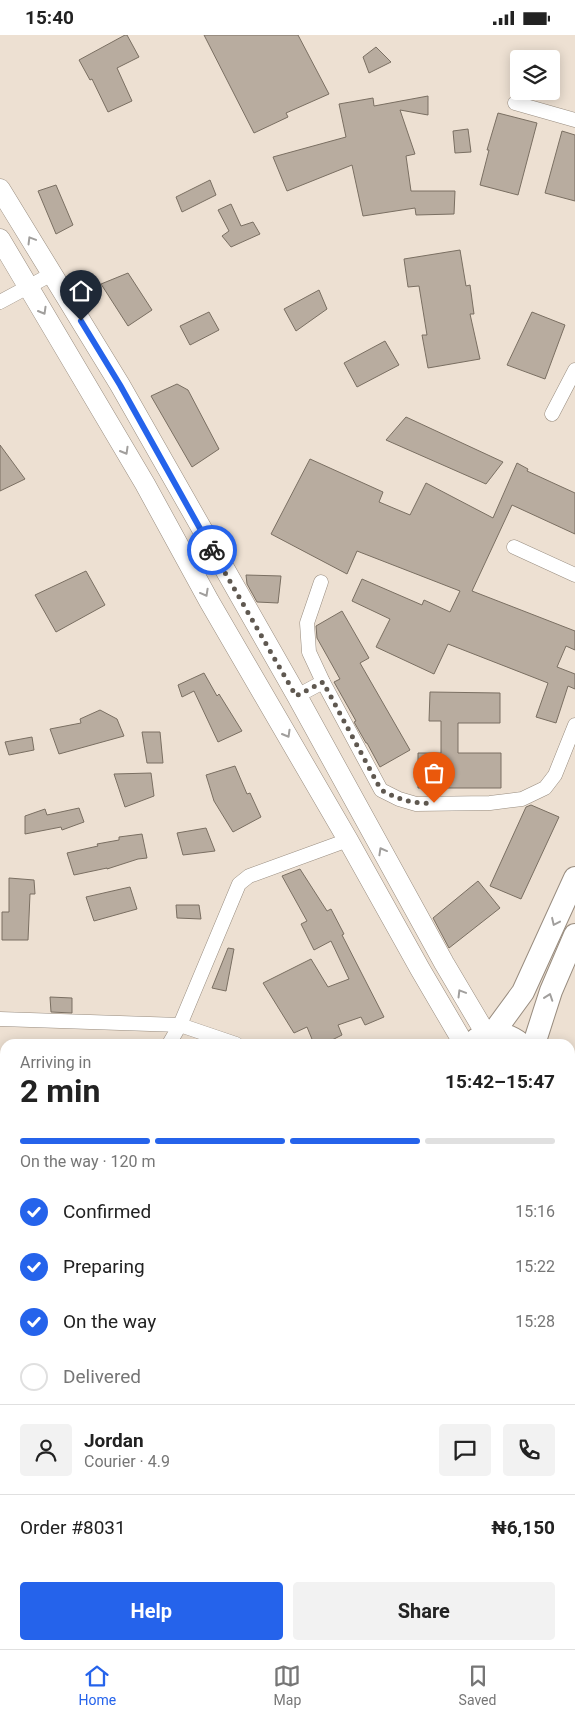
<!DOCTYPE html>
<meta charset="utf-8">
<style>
body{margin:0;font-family:Roboto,sans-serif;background:#f2f2f2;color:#222;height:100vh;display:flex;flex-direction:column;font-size:19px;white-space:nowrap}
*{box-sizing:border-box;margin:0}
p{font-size:16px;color:#767676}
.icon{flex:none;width:28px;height:28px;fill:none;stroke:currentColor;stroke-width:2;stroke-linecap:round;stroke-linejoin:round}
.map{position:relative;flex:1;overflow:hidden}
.drawer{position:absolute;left:0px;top:1004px;width:575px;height:611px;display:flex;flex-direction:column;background:#fff;border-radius:15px 15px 0 0;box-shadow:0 2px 12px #0003}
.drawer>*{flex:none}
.controls{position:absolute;left:510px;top:15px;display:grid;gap:10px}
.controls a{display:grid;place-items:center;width:50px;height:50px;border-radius:5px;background:#fff;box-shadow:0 2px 12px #0003;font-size:25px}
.pin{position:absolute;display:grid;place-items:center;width:42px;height:42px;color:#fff;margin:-51px -21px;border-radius:50% 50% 50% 0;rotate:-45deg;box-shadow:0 0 5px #0007}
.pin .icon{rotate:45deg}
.courier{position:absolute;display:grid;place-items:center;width:50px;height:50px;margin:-25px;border:4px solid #2563eb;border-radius:50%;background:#fff;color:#222;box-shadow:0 1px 6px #0007}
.head em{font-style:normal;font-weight:700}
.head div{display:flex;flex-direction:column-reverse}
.head{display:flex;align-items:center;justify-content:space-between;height:85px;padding:0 20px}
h1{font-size:32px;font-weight:700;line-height:38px}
.bar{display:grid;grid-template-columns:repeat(4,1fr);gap:8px 5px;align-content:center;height:60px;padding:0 20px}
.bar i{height:6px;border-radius:4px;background:#e0e0e0}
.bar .current{background:#2563eb}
.bar p{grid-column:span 4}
.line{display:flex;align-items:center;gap:12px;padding:0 20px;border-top:1px solid #e0e0e0}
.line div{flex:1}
.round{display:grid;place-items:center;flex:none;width:52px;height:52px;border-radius:5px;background:#f2f2f2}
ol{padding:0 20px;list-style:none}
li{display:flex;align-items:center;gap:15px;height:55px}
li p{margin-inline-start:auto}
li .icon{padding:5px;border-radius:50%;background:#2563eb;color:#fff;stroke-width:4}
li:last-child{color:#767676}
li i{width:28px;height:28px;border:2px solid #e0e0e0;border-radius:50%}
.cta{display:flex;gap:10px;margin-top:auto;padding:10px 20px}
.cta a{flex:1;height:58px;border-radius:5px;background:#2563eb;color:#fff;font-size:20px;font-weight:700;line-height:58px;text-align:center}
.cta a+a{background:#f2f2f2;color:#222}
.status{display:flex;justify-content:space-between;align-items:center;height:35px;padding:0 25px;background:#fff;direction:ltr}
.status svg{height:14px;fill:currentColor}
.menu{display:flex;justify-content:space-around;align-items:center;height:70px;border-top:1px solid #e0e0e0;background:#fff;font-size:14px;color:#767676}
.menu a{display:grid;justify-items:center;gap:2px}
.menu .current{color:#2563eb}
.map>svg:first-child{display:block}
.building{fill:#b8ac9f;stroke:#7a6f62}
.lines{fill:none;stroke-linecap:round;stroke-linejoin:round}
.street-casing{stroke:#988c7f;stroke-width:15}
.secondary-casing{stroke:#988c7f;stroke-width:21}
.primary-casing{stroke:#988c7f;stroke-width:24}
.street{stroke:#fff;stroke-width:14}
.secondary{stroke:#fff;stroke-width:20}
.primary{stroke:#fff;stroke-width:22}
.oneway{stroke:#a19f9d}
.done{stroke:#5f5850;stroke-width:5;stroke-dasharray:0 9}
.route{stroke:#2563eb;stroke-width:6}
</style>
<div class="status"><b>15:40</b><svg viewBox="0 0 49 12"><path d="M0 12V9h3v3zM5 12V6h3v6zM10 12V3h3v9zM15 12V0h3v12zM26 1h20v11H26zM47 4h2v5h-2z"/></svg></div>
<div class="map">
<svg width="575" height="1614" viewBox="0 0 575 1614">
<rect width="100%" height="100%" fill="#ede0d2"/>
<g class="building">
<polygon points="125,0 127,0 139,22 117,33 132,66 108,77 92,44 90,45 79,25"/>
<polygon points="204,0 298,0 329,59 286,78 288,82 254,98"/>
<polygon points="376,12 391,27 369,38 363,22"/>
<polygon points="428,61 428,80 400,75 415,119 406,121 411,156 455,156 454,179 416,180 415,173 363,181 352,130 287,156 273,122 346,102 339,69 373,63 374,71"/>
<polygon points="498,78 537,88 518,160 480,150 489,115 487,115"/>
<polygon points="468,94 471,117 455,118 453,96"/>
<polygon points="562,96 575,100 575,166 545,158"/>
<polygon points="210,145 216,160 182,177 176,162"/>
<polygon points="56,150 73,190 56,199 38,156"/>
<polygon points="231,169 241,191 253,187 260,199 231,212 222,201 229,196 218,175"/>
<polygon points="460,215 466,251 470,250 474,279 470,279 480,324 428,333 422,300 427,300 419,251 408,252 404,224"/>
<polygon points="128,238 152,275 128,291 101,249"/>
<polygon points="319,255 327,274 296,296 284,274"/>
<polygon points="209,277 219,295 190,310 180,291"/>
<polygon points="532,277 565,290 545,344 507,330"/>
<polygon points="385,306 399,330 357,352 344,328"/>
<polygon points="177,349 188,355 219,414 192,432 151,361"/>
<polygon points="406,382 503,427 486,449 386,405"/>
<polygon points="0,410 25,444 0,456"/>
<polygon points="310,424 383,457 379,467 410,480 426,448 493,483 517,428 528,434 527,436 575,458 575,499 512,470 472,556 575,596 575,615 566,611 557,632 575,639 575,654 568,651 556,688 536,682 548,648 448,609 434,639 376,612 390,584 352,566 362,544 422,570 424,565 450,577 460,556 357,516 347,539 271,499"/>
<polygon points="217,493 226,495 233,507 225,510 216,495"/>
<polygon points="86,536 105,570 56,597 35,560"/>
<polygon points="246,540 281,541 278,568 257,567 247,549"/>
<polygon points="342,576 369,623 360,628 410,715 380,732 367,708 366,708 354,687 356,686 334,647 340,644 317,603 316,591"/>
<polygon points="204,638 217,661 219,659 242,696 218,707 194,656 182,662 178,650"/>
<polygon points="430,657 500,658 500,688 458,688 458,718 501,718 501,753 418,753 418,718 441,718 441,686 429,686"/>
<polygon points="100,675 117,684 124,701 59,719 50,694 81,688 80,684"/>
<polygon points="142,697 160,697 163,728 147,728"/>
<polygon points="32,702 34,715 9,720 5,707"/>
<polygon points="235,731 247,759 250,758 261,782 233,797 214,766 206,740"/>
<polygon points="151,738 154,761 125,772 114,739"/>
<polygon points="531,770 559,782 521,864 490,851 526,772"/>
<polygon points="79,773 84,787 62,795 61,792 25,799 25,781 45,774 47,780"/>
<polygon points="206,793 215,816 183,820 177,798"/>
<polygon points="142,799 147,823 138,824 107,834 107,833 74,840 67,818 98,811 97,809 119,805 119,802"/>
<polygon points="300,834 327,876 331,874 344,899 342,900 384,982 365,990 361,982 338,990 342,1000 324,1009 314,1009 307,992 294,998 263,948 311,924 328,952 349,944 331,906 314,915 301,889 307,886 282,841"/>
<polygon points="9,843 34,845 35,859 30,859 28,905 2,905 2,877 9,877"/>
<polygon points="478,846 500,873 449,913 433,883"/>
<polygon points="130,852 137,874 94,886 86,862"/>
<polygon points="176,870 199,870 201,884 177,883"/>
<polygon points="228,913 234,914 226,956 212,953"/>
<polygon points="50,962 72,963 72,978 51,977"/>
</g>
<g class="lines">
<defs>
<g id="street">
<polyline points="515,68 575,85"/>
<polyline points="0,267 52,239"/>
<polyline points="552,379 575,335"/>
<polyline points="514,512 575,540"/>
<polyline points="321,547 307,588 309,617 323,647"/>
<polyline points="297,661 323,647 381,755 399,764 416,769 490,768 522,764 545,753 555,740 575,690"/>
<polyline points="0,984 180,990 236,1009"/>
<polyline points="169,1009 180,990 239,849 249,841 348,805"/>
<polyline points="570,1135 575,1134"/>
<polyline points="0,1324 5,1323"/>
<polyline points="0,1607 5,1605"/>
</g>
<g id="secondary">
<polyline points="0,154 120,350 297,661 444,928 486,999"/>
<polyline points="0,204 145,449 209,566 348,805 420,934 464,1009"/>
<polyline points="570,1175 575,1189"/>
<polyline points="570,1252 575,1264"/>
</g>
<g id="primary">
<polyline points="493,998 523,957 575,843"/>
<path d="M471,1009C486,994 506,997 521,1009"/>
<polyline points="534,1009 551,956 575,900"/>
<polyline points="210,1614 212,1610"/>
<polyline points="232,1614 234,1610"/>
</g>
</defs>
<use href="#street" class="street-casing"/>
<use href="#secondary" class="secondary-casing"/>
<use href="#primary" class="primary-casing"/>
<use href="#street" class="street"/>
<use href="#secondary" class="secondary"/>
<use href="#primary" class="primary"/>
</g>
<defs><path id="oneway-chevron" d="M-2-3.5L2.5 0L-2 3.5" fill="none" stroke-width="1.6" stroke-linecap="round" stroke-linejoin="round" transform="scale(1.25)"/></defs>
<g class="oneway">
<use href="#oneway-chevron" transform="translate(31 205) rotate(-121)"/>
<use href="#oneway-chevron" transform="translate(43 276) rotate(60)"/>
<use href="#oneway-chevron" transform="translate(125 416) rotate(60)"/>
<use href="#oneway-chevron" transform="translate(205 558) rotate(61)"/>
<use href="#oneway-chevron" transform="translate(287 699) rotate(60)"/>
<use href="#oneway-chevron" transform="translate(382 816) rotate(-119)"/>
<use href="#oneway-chevron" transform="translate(555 887) rotate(115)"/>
<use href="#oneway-chevron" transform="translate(461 958) rotate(-121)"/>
<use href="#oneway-chevron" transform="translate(549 962) rotate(-71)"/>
</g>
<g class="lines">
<path class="done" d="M212,515L296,661L323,647L381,755C400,765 412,769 434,768"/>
<polyline class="route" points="81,286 120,350 212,515"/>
</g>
</svg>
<div class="controls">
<a><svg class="icon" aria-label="layers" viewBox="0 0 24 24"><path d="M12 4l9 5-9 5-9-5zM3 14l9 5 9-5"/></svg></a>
</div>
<div class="pin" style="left:434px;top:768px;background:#ea580c"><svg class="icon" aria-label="bag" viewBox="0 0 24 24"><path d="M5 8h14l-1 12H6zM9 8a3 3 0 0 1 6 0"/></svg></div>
<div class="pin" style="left:81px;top:286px;background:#1f2937"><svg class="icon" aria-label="home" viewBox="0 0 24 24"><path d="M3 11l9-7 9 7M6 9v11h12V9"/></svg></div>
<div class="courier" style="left:212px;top:515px"><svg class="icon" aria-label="bike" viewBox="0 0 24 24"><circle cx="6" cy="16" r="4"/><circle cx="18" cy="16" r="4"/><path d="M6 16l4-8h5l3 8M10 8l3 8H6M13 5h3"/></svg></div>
<section class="drawer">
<div class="head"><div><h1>2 min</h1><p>Arriving in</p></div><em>15:42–15:47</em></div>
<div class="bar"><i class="current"></i><i class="current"></i><i class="current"></i><i></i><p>On the way · 120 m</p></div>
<ol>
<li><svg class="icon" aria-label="check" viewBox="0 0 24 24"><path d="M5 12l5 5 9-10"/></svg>Confirmed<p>15:16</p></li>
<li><svg class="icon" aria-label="check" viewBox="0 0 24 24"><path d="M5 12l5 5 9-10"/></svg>Preparing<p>15:22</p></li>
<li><svg class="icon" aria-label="check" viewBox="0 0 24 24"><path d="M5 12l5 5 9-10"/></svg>On the way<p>15:28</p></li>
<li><i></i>Delivered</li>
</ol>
<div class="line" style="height:90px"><a class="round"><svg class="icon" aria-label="person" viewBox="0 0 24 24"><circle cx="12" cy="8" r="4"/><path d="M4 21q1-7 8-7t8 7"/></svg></a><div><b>Jordan</b><p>Courier · 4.9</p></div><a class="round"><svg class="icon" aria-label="chat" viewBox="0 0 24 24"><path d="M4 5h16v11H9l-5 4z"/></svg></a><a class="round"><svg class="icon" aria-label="phone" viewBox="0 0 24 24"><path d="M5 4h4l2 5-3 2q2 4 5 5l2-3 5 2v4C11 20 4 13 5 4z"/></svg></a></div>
<div class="line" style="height:65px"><div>Order #8031</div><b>₦6,150</b></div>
<div class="cta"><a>Help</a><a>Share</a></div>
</section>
</div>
<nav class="menu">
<a class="current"><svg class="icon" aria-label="home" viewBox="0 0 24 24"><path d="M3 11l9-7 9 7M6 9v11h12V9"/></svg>Home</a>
<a><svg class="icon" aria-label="map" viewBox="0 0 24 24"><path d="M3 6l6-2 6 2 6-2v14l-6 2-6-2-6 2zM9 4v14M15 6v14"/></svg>Map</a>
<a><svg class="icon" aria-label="saved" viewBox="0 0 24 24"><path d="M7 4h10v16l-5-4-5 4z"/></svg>Saved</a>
</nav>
